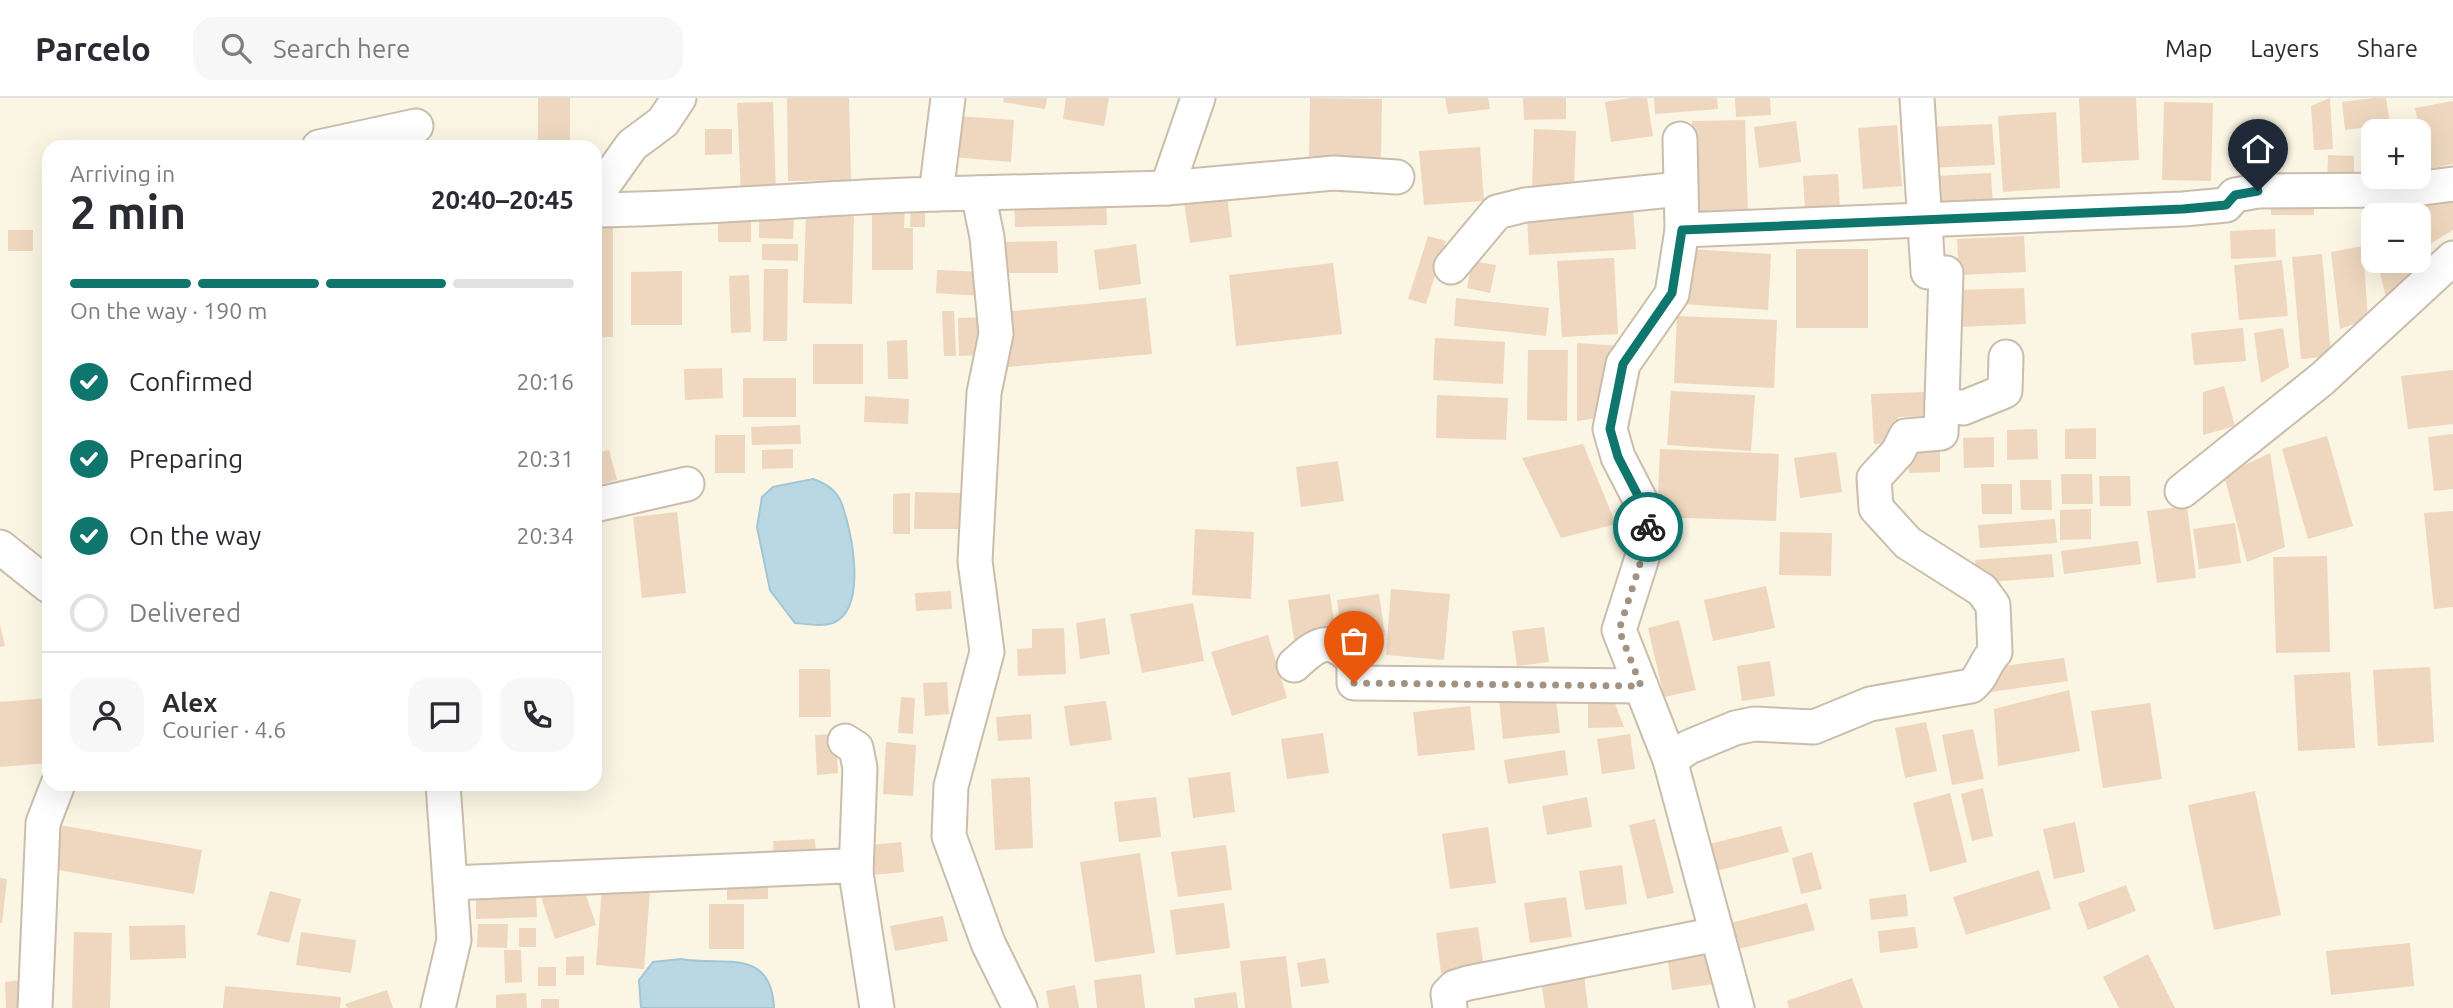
<!DOCTYPE html>
<meta charset="utf-8">
<style>
body{margin:0;font-family:Ubuntu,sans-serif;background:#f7f7f7;color:#2b2b33;height:100vh;display:flex;flex-direction:column;font-size:26px;white-space:nowrap}
*{box-sizing:border-box;margin:0}
p{font-size:23px;color:#7c7c81}
.icon{flex:none;width:38px;height:38px;fill:none;stroke:currentColor;stroke-width:2;stroke-linecap:round;stroke-linejoin:round}
.map{position:relative;flex:1;overflow:hidden}
.panel{position:absolute;left:42px;top:42px;width:560px;height:651px;display:flex;flex-direction:column;background:#fff;border-radius:21px;box-shadow:0 7px 28px #0002}
.panel>*{flex:none}
.buttons{position:absolute;left:2361px;top:21px;display:grid;gap:14px}
.buttons a{display:grid;place-items:center;width:70px;height:70px;border-radius:14px;background:#fff;box-shadow:0 7px 28px #0002;font-size:35px}
.pin{position:absolute;display:grid;place-items:center;width:60px;height:60px;color:#fff;margin:-72px -30px;border-radius:50% 50% 50% 0;rotate:-45deg;box-shadow:0 0 7px #0007}
.pin .icon{rotate:45deg}
.courier{position:absolute;display:grid;place-items:center;width:70px;height:70px;margin:-35px;border:5px solid #0f766e;border-radius:50%;background:#fff;color:#222;box-shadow:0 2px 9px #0007}
.head em{font-style:normal;font-weight:700}
.head div{display:flex;flex-direction:column-reverse}
.head{display:flex;align-items:center;justify-content:space-between;height:119px;padding:0 28px}
h1{font-size:46px;font-weight:700;line-height:52px}
.bar{display:grid;grid-template-columns:repeat(4,1fr);gap:10px 7px;align-content:center;height:84px;padding:0 28px}
.bar i{height:9px;border-radius:5px;background:#e1e1e2}
.bar .active{background:#0f766e}
.bar p{grid-column:span 4}
.line{display:flex;align-items:center;gap:18px;padding:0 28px;border-top:2px solid #e1e1e2}
.line div{flex:1}
.round{display:grid;place-items:center;flex:none;width:74px;height:74px;border-radius:21px;background:#f7f7f7}
ol{padding:0 28px;list-style:none}
li{display:flex;align-items:center;gap:21px;height:77px}
li p{margin-inline-start:auto}
li .icon{padding:7px;border-radius:50%;background:#0f766e;color:#fff;stroke-width:4}
li:last-child{color:#7c7c81}
li i{width:38px;height:38px;border:4px solid #e1e1e2;border-radius:50%}
header{display:flex;align-items:center;gap:42px;box-sizing:border-box;height:98px;padding:0 35px;background:#fff;border-bottom:2px solid #e1e1e2}
header strong{font-size:33px}
nav{display:flex;gap:38px;margin-inline-start:auto;font-size:24px}
.search{width:490px;height:63px;background:#f7f7f7;display:flex;align-items:center;gap:18px;box-sizing:border-box;padding:0 24px;border-radius:21px;color:#7c7c81;font-size:26px}
.map>svg:first-child{display:block}
.water{fill:#bad8e3;stroke:#a1c6d4;stroke-width:2}
.building{fill:#eed7be}
.lines{fill:none;stroke-linecap:round;stroke-linejoin:round}
.minor-casing{stroke:#cbbdac;stroke-width:37}
.minor{stroke:#fff;stroke-width:33}
.done{stroke:#a19281;stroke-width:7;stroke-dasharray:0 12.6}
.route{stroke:#0f766e;stroke-width:9}
</style>
<header>
<strong>Parcelo</strong>
<div class="search"><svg class="icon" aria-label="search" viewBox="0 0 24 24"><circle cx="10" cy="10" r="6"/><path d="M15 15l6 6"/></svg>Search here</div>
<nav><a>Map</a><a>Layers</a><a>Share</a></nav>
</header>
<div class="map">
<svg width="2453" height="910" viewBox="0 0 2453 910">
<rect width="100%" height="100%" fill="#fbf5e4"/>
<g class="water">
<path d="M813,381C825,385 836,392 841,404C852,432 868,511 833,525C821,529 808,526 795,525L770,492L757,429L762,399L773,389Z"/>
<path d="M681,861C723,869 771,848 774,910H641L639,882L653,864Z"/>
</g>
<g class="building">
<rect x="538" y="0" width="32" height="49"/>
<polygon points="787,0 849,0 851,82 788,83"/>
<polygon points="1004,0 1047,0 1045,11 1003,4"/>
<polygon points="1066,0 1109,0 1104,28 1063,21"/>
<polygon points="1310,0 1382,1 1381,59 1309,58"/>
<polygon points="1445,0 1488,0 1490,11 1448,16"/>
<polygon points="1523,0 1566,0 1566,21 1524,22"/>
<polygon points="1630,0 1647,0 1653,38 1611,44 1605,4"/>
<polygon points="1654,0 1717,0 1718,11 1655,16"/>
<polygon points="1735,0 1770,0 1771,17 1736,19"/>
<polygon points="2079,0 2136,0 2139,62 2082,65"/>
<polygon points="2330,0 2333,51 2314,52 2311,8"/>
<polygon points="2373,0 2386,0 2390,26 2345,32 2342,4"/>
<polygon points="2453,3 2453,66 2428,71 2415,10"/>
<polygon points="773,4 776,94 741,96 737,5"/>
<polygon points="2164,4 2213,5 2211,83 2162,82"/>
<polygon points="2056,14 2060,90 2003,94 1998,18"/>
<polygon points="955,18 1014,22 1011,64 952,59"/>
<polygon points="1745,22 1748,117 1695,118 1692,23"/>
<polygon points="1796,23 1801,64 1759,70 1754,29"/>
<polygon points="1992,26 1995,67 1929,70 1926,29"/>
<polygon points="1897,27 1902,88 1863,91 1858,30"/>
<polygon points="705,31 732,31 732,56 705,57"/>
<polygon points="1534,31 1576,33 1574,91 1532,90"/>
<polygon points="1480,49 1484,103 1424,107 1419,53"/>
<polygon points="2328,57 2354,58 2354,85 2327,85"/>
<polygon points="1991,75 1993,110 1936,114 1934,78"/>
<polygon points="1838,76 1840,111 1805,114 1803,78"/>
<polygon points="1106,93 1107,127 1015,129 1014,95"/>
<polygon points="1227,98 1232,139 1190,145 1184,104"/>
<rect x="2271" y="99" width="43" height="18"/>
<polygon points="2453,99 2453,132 2430,146 2418,105"/>
<polygon points="911,101 925,101 925,129 910,129"/>
<polygon points="872,107 905,107 904,130 913,130 913,172 872,172"/>
<polygon points="1633,111 1636,151 1529,157 1527,118"/>
<polygon points="759,114 794,114 793,141 759,140"/>
<polygon points="806,114 854,116 852,206 803,205"/>
<polygon points="751,121 751,144 718,144 718,122"/>
<rect x="595" y="127" width="18" height="112"/>
<polygon points="2275,131 2276,159 2231,161 2230,133"/>
<rect x="8" y="132" width="25" height="21"/>
<polygon points="1428,138 1446,143 1426,206 1408,201"/>
<polygon points="2024,138 2026,174 1959,177 1957,141"/>
<polygon points="1057,143 1058,175 1002,175 1002,144"/>
<polygon points="2419,144 2430,180 2386,199 2377,163 2418,163"/>
<polygon points="762,146 798,146 798,163 762,162"/>
<polygon points="1136,146 1141,186 1099,192 1094,152"/>
<polygon points="2363,148 2368,221 2340,231 2331,154"/>
<polygon points="1688,151 1771,156 1768,212 1684,206"/>
<rect x="1796" y="151" width="72" height="79"/>
<polygon points="2322,156 2331,258 2301,261 2292,159"/>
<polygon points="1614,160 1618,236 1562,239 1557,163"/>
<polygon points="2282,162 2288,218 2239,222 2234,167"/>
<polygon points="1472,163 1496,167 1490,195 1467,190"/>
<polygon points="1333,165 1342,236 1236,248 1229,177"/>
<polygon points="764,171 788,171 787,243 763,243"/>
<polygon points="937,172 984,174 982,198 936,195"/>
<polygon points="682,173 682,227 631,227 631,174"/>
<polygon points="749,177 751,234 731,235 729,178"/>
<polygon points="2024,190 2026,226 1959,229 1957,192"/>
<polygon points="1146,200 1152,256 1008,269 1003,214"/>
<polygon points="1456,200 1549,210 1546,238 1454,228"/>
<polygon points="942,213 954,213 956,258 944,258"/>
<polygon points="1677,218 1777,222 1774,290 1674,285"/>
<polygon points="987,219 988,257 959,258 958,220"/>
<polygon points="2243,230 2246,263 2194,267 2191,235"/>
<polygon points="2283,230 2289,269 2261,285 2254,235"/>
<polygon points="1435,240 1505,244 1503,286 1433,282"/>
<polygon points="907,242 908,281 888,281 887,243"/>
<polygon points="1577,245 1622,248 1598,320 1577,323"/>
<rect x="813" y="246" width="50" height="40"/>
<polygon points="1528,252 1568,252 1567,323 1527,322"/>
<polygon points="722,270 723,300 685,302 684,271"/>
<polygon points="2453,272 2453,326 2408,331 2401,278"/>
<rect x="743" y="280" width="53" height="39"/>
<polygon points="2224,288 2235,328 2203,337 2203,294"/>
<polygon points="1671,293 1755,297 1751,353 1667,347"/>
<polygon points="1924,294 1925,318 1898,319 1899,345 1874,346 1871,296"/>
<polygon points="1437,297 1508,300 1506,342 1436,340"/>
<polygon points="865,298 909,301 908,326 864,324"/>
<polygon points="800,327 801,346 752,347 751,329"/>
<polygon points="2096,330 2096,361 2065,361 2065,331"/>
<polygon points="2037,331 2038,361 2007,362 2007,332"/>
<polygon points="2453,336 2453,391 2434,393 2428,339"/>
<rect x="715" y="337" width="30" height="38"/>
<polygon points="2327,338 2353,428 2308,441 2282,351"/>
<polygon points="1994,339 1994,369 1964,370 1963,340"/>
<polygon points="1940,344 1940,374 1909,375 1908,345"/>
<polygon points="1583,346 1616,426 1561,440 1522,360"/>
<polygon points="793,351 793,370 762,371 762,352"/>
<polygon points="1660,351 1779,356 1776,423 1657,419"/>
<polygon points="609,352 617,382 595,388 595,355"/>
<polygon points="1836,354 1842,394 1800,400 1794,360"/>
<polygon points="2270,355 2285,449 2247,464 2224,377"/>
<polygon points="1338,363 1344,403 1301,409 1296,369"/>
<polygon points="2061,376 2092,376 2093,406 2062,406"/>
<polygon points="2099,378 2130,378 2131,408 2100,408"/>
<polygon points="2020,382 2051,382 2052,412 2021,412"/>
<polygon points="1981,386 2012,386 2012,416 1982,416"/>
<polygon points="915,394 960,395 960,431 914,431"/>
<polygon points="910,395 910,436 893,436 893,396"/>
<polygon points="2187,408 2196,480 2157,485 2147,413"/>
<polygon points="2091,411 2091,441 2060,442 2060,412"/>
<polygon points="2453,413 2453,509 2434,511 2424,415"/>
<polygon points="677,414 686,495 642,500 633,419"/>
<polygon points="2055,421 2057,445 1980,450 1978,427"/>
<polygon points="2235,425 2241,465 2199,471 2193,431"/>
<polygon points="1195,431 1254,434 1251,501 1192,497"/>
<polygon points="1780,434 1832,435 1831,478 1779,477"/>
<polygon points="2138,443 2141,466 2064,476 2061,453"/>
<polygon points="2052,456 2054,479 1977,485 1975,462"/>
<polygon points="2327,458 2330,554 2276,555 2273,459"/>
<polygon points="1766,488 1775,530 1713,543 1704,502"/>
<polygon points="1391,491 1450,496 1444,562 1386,557"/>
<polygon points="951,493 952,511 916,513 915,495"/>
<polygon points="1330,496 1336,536 1294,542 1288,502"/>
<polygon points="1379,496 1385,537 1342,542 1337,502"/>
<polygon points="1193,505 1204,563 1142,575 1130,516"/>
<polygon points="1105,520 1110,556 1080,561 1076,525"/>
<polygon points="1679,522 1696,592 1664,599 1648,530"/>
<polygon points="0,527 5,548 0,549"/>
<polygon points="1544,529 1549,564 1517,568 1512,533"/>
<polygon points="1064,530 1066,576 1018,578 1017,551 1032,550 1032,531"/>
<polygon points="1268,537 1287,600 1232,618 1211,554"/>
<polygon points="2064,560 2068,583 1991,594 1988,570"/>
<polygon points="1770,563 1775,598 1742,603 1737,568"/>
<polygon points="2430,569 2434,644 2378,648 2373,572"/>
<polygon points="799,571 830,571 831,619 799,619"/>
<polygon points="2350,574 2355,650 2298,653 2294,577"/>
<polygon points="947,584 949,616 925,618 923,585"/>
<polygon points="2069,592 2080,653 1998,668 1994,611"/>
<polygon points="1555,594 1560,635 1503,641 1499,600"/>
<polygon points="1588,595 1611,595 1624,629 1588,630"/>
<polygon points="901,599 915,600 913,636 898,635"/>
<polygon points="49,600 49,665 0,669 0,604"/>
<polygon points="1106,603 1112,642 1070,648 1064,608"/>
<polygon points="2150,605 2162,681 2103,690 2091,613"/>
<polygon points="1470,608 1475,652 1418,658 1413,614"/>
<polygon points="1031,616 1032,641 998,643 996,619"/>
<polygon points="1926,624 1937,673 1905,680 1895,630"/>
<polygon points="1973,631 1984,681 1952,687 1942,637"/>
<polygon points="1323,635 1329,675 1287,681 1281,641"/>
<polygon points="836,636 838,675 817,677 815,637"/>
<polygon points="1630,636 1635,671 1602,676 1597,641"/>
<polygon points="886,644 916,647 913,698 883,696"/>
<polygon points="1565,652 1568,677 1508,686 1504,662"/>
<polygon points="1230,674 1235,714 1193,720 1188,680"/>
<polygon points="1030,679 1033,750 995,752 991,681"/>
<polygon points="1983,690 1993,738 1972,743 1961,696"/>
<polygon points="2255,693 2281,817 2214,832 2188,707"/>
<polygon points="1950,695 1967,764 1930,774 1913,705"/>
<polygon points="1156,699 1161,739 1119,744 1114,704"/>
<polygon points="1587,699 1592,729 1547,737 1542,708"/>
<polygon points="1655,721 1674,795 1647,801 1629,727"/>
<polygon points="2075,724 2085,774 2054,781 2043,731"/>
<polygon points="54,726 202,752 194,796 47,770"/>
<polygon points="1781,728 1789,754 1709,775 1702,748"/>
<polygon points="1488,729 1496,785 1450,791 1442,736"/>
<polygon points="815,741 816,758 774,759 773,743"/>
<polygon points="901,744 904,774 872,777 869,747"/>
<polygon points="1226,747 1232,792 1178,799 1171,754"/>
<polygon points="1812,754 1822,791 1801,796 1792,760"/>
<polygon points="1140,755 1155,855 1095,864 1080,764"/>
<polygon points="1622,767 1627,806 1585,812 1579,773"/>
<polygon points="2039,772 2051,811 1966,837 1953,799"/>
<polygon points="768,777 768,801 727,802 727,778"/>
<polygon points="0,780 7,781 2,825 0,825"/>
<polygon points="581,782 596,827 555,841 540,796"/>
<polygon points="2126,787 2136,813 2088,832 2078,805"/>
<polygon points="602,789 650,792 644,871 596,867"/>
<polygon points="536,792 537,819 476,821 476,794"/>
<polygon points="270,793 301,801 289,845 257,837"/>
<polygon points="1906,796 1908,818 1871,822 1869,801"/>
<polygon points="1566,799 1572,839 1530,845 1524,805"/>
<polygon points="1224,805 1230,850 1176,857 1170,812"/>
<polygon points="1807,805 1815,832 1735,852 1727,826"/>
<rect x="709" y="806" width="35" height="45"/>
<polygon points="943,818 948,843 895,853 890,828"/>
<polygon points="478,826 508,826 507,850 477,849"/>
<polygon points="185,827 186,860 130,862 129,828"/>
<polygon points="1478,829 1484,869 1441,875 1436,835"/>
<polygon points="1915,829 1918,850 1880,855 1878,833"/>
<rect x="519" y="830" width="17" height="19"/>
<polygon points="74,834 112,835 110,910 72,910"/>
<polygon points="301,834 356,842 351,875 296,867"/>
<polygon points="2410,845 2414,888 2331,897 2326,853"/>
<polygon points="1708,846 1714,886 1672,892 1666,851"/>
<polygon points="504,852 521,852 522,884 505,885"/>
<polygon points="2148,856 2175,910 2119,910 2103,879"/>
<polygon points="584,858 584,877 566,877 566,859"/>
<polygon points="1286,858 1292,910 1245,910 1240,863"/>
<polygon points="1325,860 1329,885 1301,889 1297,865"/>
<rect x="538" y="869" width="18" height="19"/>
<polygon points="1141,876 1145,910 1097,910 1094,882"/>
<polygon points="1584,877 1588,910 1545,910 1541,883"/>
<polygon points="1852,880 1863,910 1789,910 1787,903"/>
<polygon points="23,882 24,910 6,910 5,884"/>
<polygon points="1075,887 1079,910 1049,910 1046,893"/>
<polygon points="225,888 341,899 340,910 223,910"/>
<polygon points="387,892 393,910 347,910 345,906"/>
<polygon points="1236,894 1238,910 1195,910 1194,900"/>
<polygon points="526,895 527,910 496,910 496,897"/>
<rect x="541" y="901" width="18" height="9"/>
</g>
<g class="lines">
<defs>
<g id="minor">
<polyline points="1680,41 1682,132 1672,196 1623,266 1610,331 1618,359 1648,417 1648,441 1619,532 1670,662 1737,910"/>
<polyline points="319,49 416,28"/>
<polyline points="1167,90 1198,0"/>
<polyline points="978,95 987,139 996,236 984,295 975,463 987,554 951,688 949,738 988,845 1020,910"/>
<polyline points="936,96 1167,90 1334,75 1397,79"/>
<polyline points="595,99 632,47 663,24 679,0"/>
<path d="M595,112C709,111 822,99 936,96L948,0"/>
<polyline points="1682,132 2183,111 2226,107 2235,97 2258,93 2407,92 2453,86"/>
<polyline points="1451,169 1497,114 1525,107 1680,91"/>
<polyline points="1942,305 1963,310 2005,293 2006,259"/>
<polyline points="2182,393 2322,281 2453,160"/>
<polyline points="595,407 687,386"/>
<polyline points="0,449 49,488"/>
<path d="M1294,567C1318,545 1328,537 1354,562V585L1641,588"/>
<polyline points="845,643 856,650 860,670 856,775"/>
<path d="M1670,662L1689,649L1735,630L1754,626L1814,629L1870,606L1971,588C1983,579 1984,565 1995,554L1993,507L1982,492L1908,445L1876,410L1874,380L1898,354L1906,338L1941,335L1946,175L1928,174L1917,0"/>
<polyline points="451,785 845,768 856,775 877,910"/>
<polyline points="35,910 43,725 58,686"/>
<polyline points="438,910 454,842 443,686"/>
<polyline points="1450,910 1448,896 1455,889 1468,885 1717,836"/>
</g>
</defs>
<use href="#minor" class="minor-casing"/>
<use href="#minor" class="minor"/>
</g>
<g class="lines">
<polyline class="done" points="1354,585 1641,588 1619,532 1648,441 1648,429"/>
<polyline class="route" points="1648,429 1648,417 1618,359 1610,331 1623,266 1672,195 1682,132 2183,111 2226,107 2235,97 2258,93"/>
</g>
</svg>
<div class="buttons">
<a>+</a>
<a>−</a>
</div>
<div class="pin" style="left:1354px;top:585px;background:#ea580c"><svg class="icon" aria-label="bag" viewBox="0 0 24 24"><path d="M5 8h14l-1 12H6zM9 8a3 3 0 0 1 6 0"/></svg></div>
<div class="pin" style="left:2258px;top:93px;background:#1f2937"><svg class="icon" aria-label="home" viewBox="0 0 24 24"><path d="M3 11l9-7 9 7M6 9v11h12V9"/></svg></div>
<div class="courier" style="left:1648px;top:429px"><svg class="icon" aria-label="bike" viewBox="0 0 24 24"><circle cx="6" cy="16" r="4"/><circle cx="18" cy="16" r="4"/><path d="M6 16l4-8h5l3 8M10 8l3 8H6M13 5h3"/></svg></div>
<section class="panel">
<div class="head"><div><h1>2 min</h1><p>Arriving in</p></div><em>20:40–20:45</em></div>
<div class="bar"><i class="active"></i><i class="active"></i><i class="active"></i><i></i><p>On the way · 190 m</p></div>
<ol>
<li><svg class="icon" aria-label="check" viewBox="0 0 24 24"><path d="M5 12l5 5 9-10"/></svg>Confirmed<p>20:16</p></li>
<li><svg class="icon" aria-label="check" viewBox="0 0 24 24"><path d="M5 12l5 5 9-10"/></svg>Preparing<p>20:31</p></li>
<li><svg class="icon" aria-label="check" viewBox="0 0 24 24"><path d="M5 12l5 5 9-10"/></svg>On the way<p>20:34</p></li>
<li><i></i>Delivered</li>
</ol>
<div class="line" style="height:126px"><a class="round"><svg class="icon" aria-label="person" viewBox="0 0 24 24"><circle cx="12" cy="8" r="4"/><path d="M4 21q1-7 8-7t8 7"/></svg></a><div><b>Alex</b><p>Courier · 4.6</p></div><a class="round"><svg class="icon" aria-label="chat" viewBox="0 0 24 24"><path d="M4 5h16v11H9l-5 4z"/></svg></a><a class="round"><svg class="icon" aria-label="phone" viewBox="0 0 24 24"><path d="M5 4h4l2 5-3 2q2 4 5 5l2-3 5 2v4C11 20 4 13 5 4z"/></svg></a></div>
</section>
</div>
